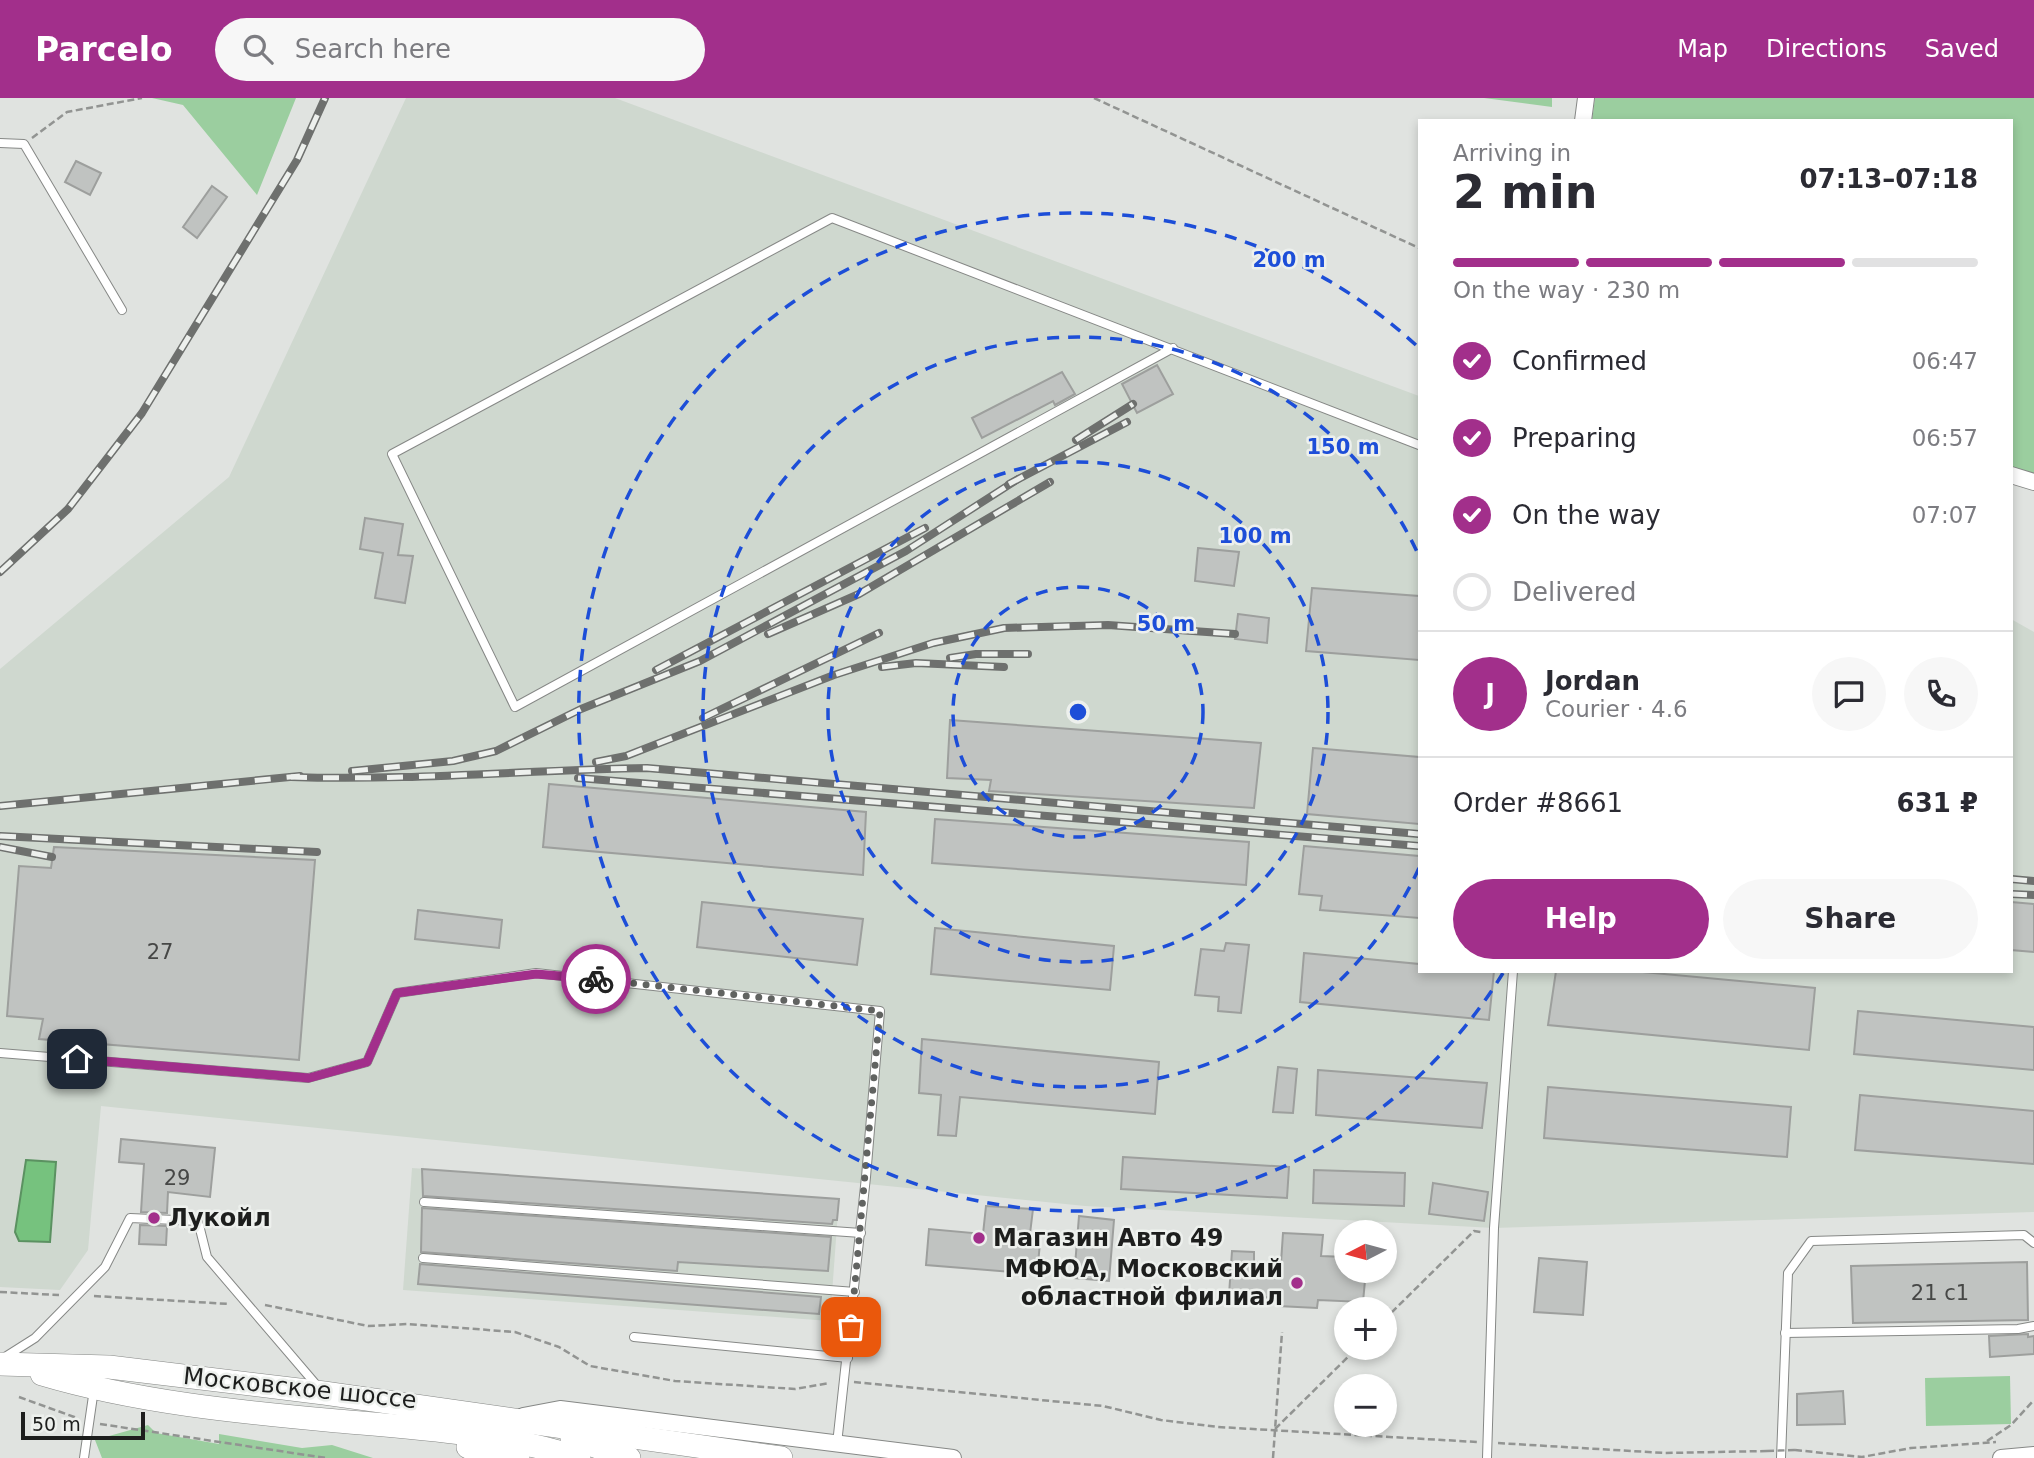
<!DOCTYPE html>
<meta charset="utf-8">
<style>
body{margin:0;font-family:"DejaVu Sans",sans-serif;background:#f7f7f7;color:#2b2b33;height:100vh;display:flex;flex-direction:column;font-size:26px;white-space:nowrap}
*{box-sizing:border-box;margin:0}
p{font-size:23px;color:#7c7c81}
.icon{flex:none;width:38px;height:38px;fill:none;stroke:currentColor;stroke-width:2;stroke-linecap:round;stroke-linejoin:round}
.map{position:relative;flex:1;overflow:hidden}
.panel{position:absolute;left:1418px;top:21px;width:595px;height:854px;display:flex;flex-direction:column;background:#fff;border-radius:0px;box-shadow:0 4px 10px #0003}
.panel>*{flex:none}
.needle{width:46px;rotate:264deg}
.buttons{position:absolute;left:1334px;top:1122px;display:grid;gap:14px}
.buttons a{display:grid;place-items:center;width:63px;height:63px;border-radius:50%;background:#fff;box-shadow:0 4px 10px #0003;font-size:35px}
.scale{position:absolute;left:21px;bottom:18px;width:124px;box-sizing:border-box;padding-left:7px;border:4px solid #1d1e1d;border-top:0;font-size:19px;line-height:24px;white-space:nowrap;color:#1d1e1d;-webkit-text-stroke:5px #edf0ed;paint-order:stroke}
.pin{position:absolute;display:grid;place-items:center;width:60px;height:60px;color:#fff;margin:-30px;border-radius:14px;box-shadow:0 4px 10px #0006}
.courier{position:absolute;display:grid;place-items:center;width:70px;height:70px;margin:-35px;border:5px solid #a22f8b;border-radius:50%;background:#fff;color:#222;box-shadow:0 2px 9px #0007}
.summary em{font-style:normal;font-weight:700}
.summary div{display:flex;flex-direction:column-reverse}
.summary{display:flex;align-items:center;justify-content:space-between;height:119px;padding:0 35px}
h1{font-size:46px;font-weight:700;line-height:52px}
.bar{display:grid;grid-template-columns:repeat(4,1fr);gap:10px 7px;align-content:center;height:84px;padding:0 35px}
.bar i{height:9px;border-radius:5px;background:#e1e1e2}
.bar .current{background:#a22f8b}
.bar p{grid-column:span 4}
.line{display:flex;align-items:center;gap:18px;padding:0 35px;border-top:2px solid #e1e1e2}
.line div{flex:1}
.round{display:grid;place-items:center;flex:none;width:74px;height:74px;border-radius:37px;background:#f7f7f7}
ol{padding:0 35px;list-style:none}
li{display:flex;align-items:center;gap:21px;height:77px}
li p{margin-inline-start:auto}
li .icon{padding:7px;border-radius:50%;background:#a22f8b;color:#fff;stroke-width:4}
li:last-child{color:#7c7c81}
li i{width:38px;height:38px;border:4px solid #e1e1e2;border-radius:50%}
.button{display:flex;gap:14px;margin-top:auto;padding:14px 35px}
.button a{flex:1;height:80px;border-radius:42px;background:#a22f8b;color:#fff;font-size:28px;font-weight:700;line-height:80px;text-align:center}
.button a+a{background:#f7f7f7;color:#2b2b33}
header{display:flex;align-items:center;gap:42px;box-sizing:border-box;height:98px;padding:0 35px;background:#a22f8b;color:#fff}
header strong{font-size:33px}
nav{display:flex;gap:38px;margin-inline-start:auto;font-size:24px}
.search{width:490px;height:63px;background:#f7f7f7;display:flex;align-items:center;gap:18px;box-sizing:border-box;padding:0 24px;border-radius:38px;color:#7c7c81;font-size:26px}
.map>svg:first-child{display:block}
.built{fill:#cfd8cf}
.green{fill:#9bce9f}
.water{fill:#76c27e;stroke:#5b9161;stroke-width:2}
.building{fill:#c0c3c1;stroke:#9d9f9d;stroke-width:2}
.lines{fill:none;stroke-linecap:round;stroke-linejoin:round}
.lane-casing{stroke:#868886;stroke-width:10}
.street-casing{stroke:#868886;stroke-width:18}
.secondary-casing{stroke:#868886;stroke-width:24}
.path{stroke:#929492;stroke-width:2.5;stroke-dasharray:7 3.5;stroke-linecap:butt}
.lane{stroke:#fff;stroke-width:8}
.street{stroke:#fff;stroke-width:16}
.secondary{stroke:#fff;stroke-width:23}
.rail-casing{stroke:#6e706e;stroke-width:8}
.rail{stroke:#edf0ed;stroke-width:5;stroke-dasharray:16;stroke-linecap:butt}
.path-bridge{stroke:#929492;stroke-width:2.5;stroke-dasharray:7 3.5;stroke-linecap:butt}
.done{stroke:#616361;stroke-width:7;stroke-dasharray:0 12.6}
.route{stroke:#a22f8b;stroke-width:9}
.ring{fill:none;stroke:#1d4ed8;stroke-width:3.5;stroke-dasharray:12 9}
.poi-dot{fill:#a22f8b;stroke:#edf0ed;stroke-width:2.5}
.labels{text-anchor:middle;stroke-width:5;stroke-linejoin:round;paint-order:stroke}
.number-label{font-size:21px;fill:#464746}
.poi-label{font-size:24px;font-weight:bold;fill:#1d1e1d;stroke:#edf0ed;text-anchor:start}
.street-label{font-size:24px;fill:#1d1e1d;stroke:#edf0ed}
.centre{fill:#1d4ed8;stroke:#edf0ed;stroke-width:3.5}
.ring-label{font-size:21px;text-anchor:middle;font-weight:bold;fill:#1d4ed8;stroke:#edf0ed;stroke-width:5;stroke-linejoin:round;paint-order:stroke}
</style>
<header>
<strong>Parcelo</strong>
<div class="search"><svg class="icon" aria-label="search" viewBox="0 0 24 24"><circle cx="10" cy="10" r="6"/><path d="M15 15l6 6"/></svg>Search here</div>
<nav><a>Map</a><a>Directions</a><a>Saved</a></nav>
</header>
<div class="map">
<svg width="2034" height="1360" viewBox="0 0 2034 1360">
<rect width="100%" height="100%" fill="#e0e3e0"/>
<g class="built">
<polygon points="406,0 615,0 1419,298 1419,873 2011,873 2011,521 2034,534 2034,1114 1494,1130 1085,1108 101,1008 88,1152 60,1192 0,1189 0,571 229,379"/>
<polygon points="412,1070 839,1101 830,1223 403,1192"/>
</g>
<g class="green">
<polygon points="152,0 296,0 257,97 183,7"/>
<polygon points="1484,0 1552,0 1552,9"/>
<polygon points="1595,0 2034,0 2034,384 2011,377 2011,23 1592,23"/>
<polygon points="2010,1278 2011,1326 1926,1328 1925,1280"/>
<polygon points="148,1327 156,1335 219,1346 219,1336 302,1350 332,1347 373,1360 102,1360 95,1342"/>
</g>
<polygon class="water" points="26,1062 56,1064 50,1144 19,1143 15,1134"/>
<g class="building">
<polygon points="76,63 101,75 90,97 65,84"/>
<polygon points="212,88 227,99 197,140 183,129"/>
<polygon points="1157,267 1173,296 1137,315 1122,286"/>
<polygon points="1062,274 1075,296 1055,307 1053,303 982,340 972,320"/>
<polygon points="365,420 403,426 398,457 413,458 405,505 375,500 383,455 360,451"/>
<polygon points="1198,450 1239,454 1234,488 1195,483"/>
<polygon points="1312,490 1419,498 1419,562 1306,553"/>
<polygon points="1238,516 1269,520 1267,545 1235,541"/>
<polygon points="950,622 1261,645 1254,710 989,693 991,682 947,680"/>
<polygon points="1313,650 1419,659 1419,726 1307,716"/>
<polygon points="549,686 866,714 863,777 543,749"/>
<polygon points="935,721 1249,744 1246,787 932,765"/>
<polygon points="1304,748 1419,758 1419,820 1320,812 1322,798 1299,796"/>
<polygon points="54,749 315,762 299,962 39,941 43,921 7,918 19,768 51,770"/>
<polygon points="702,804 863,821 857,867 697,849"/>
<polygon points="2011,804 2034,806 2034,854 2011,852"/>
<polygon points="418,812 502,822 499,850 415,841"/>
<polygon points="935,830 1114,848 1110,892 931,876"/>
<polygon points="1226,845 1249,847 1241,915 1218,913 1219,899 1195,897 1201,851 1224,853"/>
<polygon points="1304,855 1419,866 1419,873 1494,873 1489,922 1300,904"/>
<polygon points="1556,873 1632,873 1815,890 1809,952 1548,927"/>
<polygon points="1858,913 2034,929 2034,972 1854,956"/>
<polygon points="922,941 1159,964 1155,1016 960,999 956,1038 938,1037 941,997 919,995"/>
<polygon points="1278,969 1297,971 1293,1015 1273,1014"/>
<polygon points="1318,972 1487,985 1482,1030 1316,1017"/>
<polygon points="1548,989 1791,1009 1787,1059 1544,1040"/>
<polygon points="1860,997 2034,1013 2034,1066 1855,1052"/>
<polygon points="121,1041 215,1050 210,1099 168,1094 167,1115 141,1114 144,1066 119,1064"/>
<polygon points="1123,1059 1289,1069 1287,1100 1121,1091"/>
<polygon points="422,1071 839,1101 837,1122 833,1122 832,1126 423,1098"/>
<polygon points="1314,1072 1405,1075 1404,1108 1313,1105"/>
<polygon points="1433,1085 1488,1094 1484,1123 1429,1116"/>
<polygon points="986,1108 1033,1111 1029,1144 1040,1145 1037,1176 926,1167 929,1131 983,1136"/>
<polygon points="422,1110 831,1139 828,1173 678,1164 677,1173 421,1154"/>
<polygon points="1079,1118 1114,1122 1109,1183 1074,1180"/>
<polygon points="140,1127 167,1128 166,1147 139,1146"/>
<polygon points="1283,1135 1323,1137 1321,1158 1346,1159 1346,1172 1366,1172 1363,1204 1318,1202 1317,1210 1278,1208 1278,1200 1229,1197 1232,1153 1254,1154 1254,1164 1281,1165"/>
<polygon points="1539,1160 1587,1164 1583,1217 1534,1214"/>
<polygon points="2027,1164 2028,1222 1853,1225 1851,1168"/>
<polygon points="420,1166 821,1199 819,1216 418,1186"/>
<polygon points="2028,1236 2028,1239 2034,1238 2034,1256 1990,1259 1989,1238"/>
<polygon points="1843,1293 1845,1326 1797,1327 1797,1296"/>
</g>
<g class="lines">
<defs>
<g id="lane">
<polyline points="0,45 24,46 122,212"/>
<polyline points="1173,250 515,609 392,356 832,120 1419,347"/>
<polyline points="0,955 308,980 367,964 397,895 536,875 880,913 866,1079 837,1346"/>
<polyline points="424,1104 861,1135"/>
<polyline points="423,1160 855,1194"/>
<polyline points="1785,1235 2018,1231 2034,1228"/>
<polyline points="634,1239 848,1260"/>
<polyline points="2,1261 35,1240 105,1169 130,1120 198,1123 207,1159 319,1290"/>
<polyline points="84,1360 94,1291"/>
<polyline points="1487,1360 1494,1130 1513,873"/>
<polyline points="1781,1360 1788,1175 1811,1143 2024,1137 2034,1145"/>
</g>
<g id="street">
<polyline points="1583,23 1586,0"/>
<polyline points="2011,377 2034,384"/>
<polyline points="523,1318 560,1311 953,1360"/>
<polyline points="2001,1360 2034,1357"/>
</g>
<g id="secondary">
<polyline points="0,1266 109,1269 324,1295 781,1360"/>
<path d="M42,1276C136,1304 239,1314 337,1323C419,1330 500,1335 579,1360"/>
<polyline points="572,1340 629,1360"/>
<polyline points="468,1349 518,1360"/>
</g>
</defs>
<use href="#lane" class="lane-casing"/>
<use href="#street" class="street-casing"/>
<use href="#secondary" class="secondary-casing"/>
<g class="path">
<polyline points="1094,0 1419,150"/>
<polyline points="32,40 67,14 142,0"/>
<polyline points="0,1194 59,1197"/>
<polyline points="94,1198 230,1206"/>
<polyline points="265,1207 368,1228 408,1226 515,1234 559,1249 590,1268 675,1283 795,1291 830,1285"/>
<polyline points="1384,1222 1474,1133 1481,1134"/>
<polyline points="854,1284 1103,1308 1161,1322 1218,1329 1477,1344"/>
<polyline points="19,1299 77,1320"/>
<polyline points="100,1326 326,1360"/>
<polyline points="1275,1331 1357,1250"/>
<polyline points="1987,1343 2011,1327 2034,1302"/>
<polyline points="1498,1345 1665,1355 1767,1353"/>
<polyline points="1795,1352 1862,1359 1911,1350 1996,1344"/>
<polyline points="1273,1360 1282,1234"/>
</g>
<use href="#lane" class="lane"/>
<use href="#street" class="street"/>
<use href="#secondary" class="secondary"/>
<defs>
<g id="rail">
<polyline points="1076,342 1133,306"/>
<polyline points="1009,386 1127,324"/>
<polyline points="0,474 68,411 142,315 297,62 325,0"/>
<polyline points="768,536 859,496 1050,384"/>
<polyline points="950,560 976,556 1028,556"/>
<polyline points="882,569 916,565 1004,569"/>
<polyline points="656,572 925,430"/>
<polyline points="703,620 879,535"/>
<polyline points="596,664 626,658 834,577 933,545 1004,530 1108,527 1235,536"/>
<polyline points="352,673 453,663 496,653 581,611 700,563 906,453 1018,381"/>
<path d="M291,679C410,683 528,672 647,670L1419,736"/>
<polyline points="578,680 1419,748"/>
<polyline points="0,708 300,678"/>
<polyline points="0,738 317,754"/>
<polyline points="0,749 52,759"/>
<polyline points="2011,781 2034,783"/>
<polyline points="2011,796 2034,797"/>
</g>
</defs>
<use href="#rail" class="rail-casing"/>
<use href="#rail" class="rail"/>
<polyline class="path-bridge" points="1767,1353 1795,1352"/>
</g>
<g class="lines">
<polyline class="done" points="596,881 880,913 851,1229"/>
<polyline class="route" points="77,961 309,980 367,964 397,895 536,876 596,881"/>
</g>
<g class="ring">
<circle cx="1078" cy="614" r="125"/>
<circle cx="1078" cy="614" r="250"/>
<path d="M1419 770A375 375 0 1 1 1419 458"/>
<path d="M1503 875A499 499 0 1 1 1418 249"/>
</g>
<g class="poi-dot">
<circle cx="154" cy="1120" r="7"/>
<circle cx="979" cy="1140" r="7"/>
<circle cx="1297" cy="1185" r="7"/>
</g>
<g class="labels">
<g class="number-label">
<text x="160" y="861">27</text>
<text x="177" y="1087">29</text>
<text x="1940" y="1202">21 с1</text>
</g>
<g class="poi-label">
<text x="168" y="1128">Лукойл</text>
<text x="993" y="1148">Магазин Авто 49</text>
<text x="1283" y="1179" text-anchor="end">МФЮА, Московский<tspan x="1283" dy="28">областной филиал</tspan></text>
</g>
<g class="street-label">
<text transform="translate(300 1290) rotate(6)" y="8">Московское шоссе</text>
</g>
</g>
<circle cx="1078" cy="614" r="10" class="centre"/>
<g class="ring-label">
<text x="1289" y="169">200 m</text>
<text x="1343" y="356">150 m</text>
<text x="1255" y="445">100 m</text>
<text x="1166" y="533">50 m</text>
</g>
</svg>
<div class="buttons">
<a><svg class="needle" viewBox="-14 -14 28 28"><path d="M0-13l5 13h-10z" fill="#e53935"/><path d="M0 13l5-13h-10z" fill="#7c7c81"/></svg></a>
<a>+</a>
<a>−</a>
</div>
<div class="scale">50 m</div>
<div class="pin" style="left:851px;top:1229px;background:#ea580c"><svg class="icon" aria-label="bag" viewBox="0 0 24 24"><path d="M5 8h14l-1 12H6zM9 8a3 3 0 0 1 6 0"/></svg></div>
<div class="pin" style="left:77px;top:961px;background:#1f2937"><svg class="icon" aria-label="home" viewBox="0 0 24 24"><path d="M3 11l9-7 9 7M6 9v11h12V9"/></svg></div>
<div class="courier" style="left:596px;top:881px"><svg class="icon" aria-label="bike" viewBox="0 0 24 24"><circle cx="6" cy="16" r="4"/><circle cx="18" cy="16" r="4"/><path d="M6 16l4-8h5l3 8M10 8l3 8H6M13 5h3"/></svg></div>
<section class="panel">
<div class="summary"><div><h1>2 min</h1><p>Arriving in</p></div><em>07:13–07:18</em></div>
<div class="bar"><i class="current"></i><i class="current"></i><i class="current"></i><i></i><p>On the way · 230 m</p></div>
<ol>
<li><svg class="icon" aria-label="check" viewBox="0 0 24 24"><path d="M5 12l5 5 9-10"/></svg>Confirmed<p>06:47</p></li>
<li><svg class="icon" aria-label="check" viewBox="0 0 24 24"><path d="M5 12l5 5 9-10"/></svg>Preparing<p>06:57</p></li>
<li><svg class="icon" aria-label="check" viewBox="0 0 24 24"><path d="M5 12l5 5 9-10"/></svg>On the way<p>07:07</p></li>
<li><i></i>Delivered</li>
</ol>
<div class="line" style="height:126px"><b class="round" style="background:#a22f8b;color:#fff">J</b><div><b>Jordan</b><p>Courier · 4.6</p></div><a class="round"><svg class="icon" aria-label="chat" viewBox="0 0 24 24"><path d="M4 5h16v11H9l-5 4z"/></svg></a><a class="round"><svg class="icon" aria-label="phone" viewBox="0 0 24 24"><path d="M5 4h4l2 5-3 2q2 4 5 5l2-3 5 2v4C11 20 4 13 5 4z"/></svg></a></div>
<div class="line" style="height:91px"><div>Order #8661</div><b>631 ₽</b></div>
<div class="button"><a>Help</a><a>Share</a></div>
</section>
</div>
